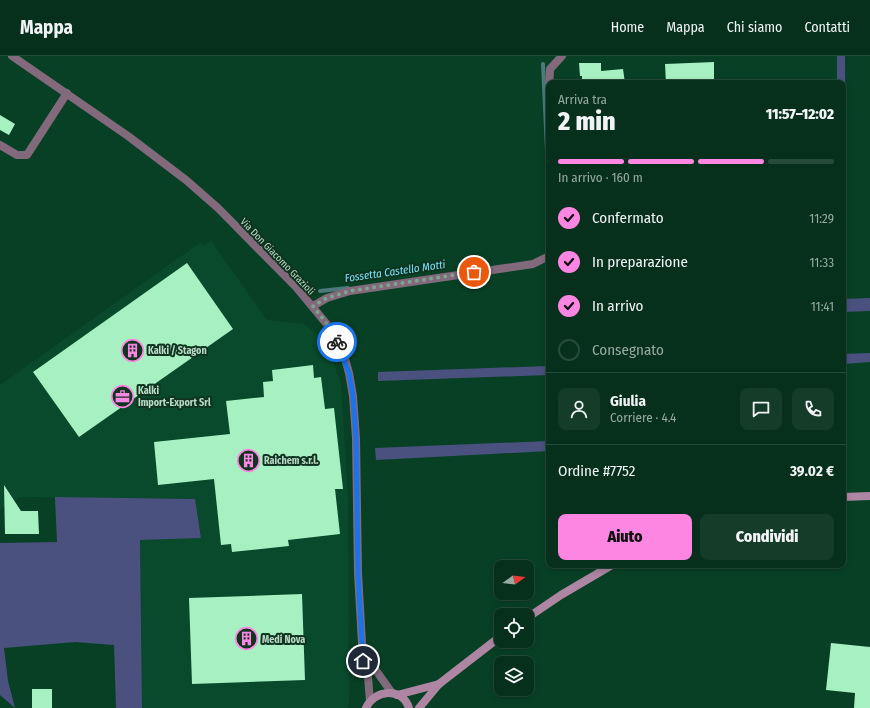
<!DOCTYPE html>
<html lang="it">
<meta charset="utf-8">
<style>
body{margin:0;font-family:"Fira Sans Condensed",sans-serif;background:#143c29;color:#f1f3f6;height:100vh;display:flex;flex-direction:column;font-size:15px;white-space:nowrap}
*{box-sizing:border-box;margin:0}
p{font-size:13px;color:#98a9a3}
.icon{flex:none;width:22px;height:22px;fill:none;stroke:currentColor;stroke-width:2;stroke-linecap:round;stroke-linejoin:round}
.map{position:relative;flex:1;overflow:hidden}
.drawer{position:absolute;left:546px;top:24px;width:300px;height:488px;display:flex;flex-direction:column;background:#06301c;border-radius:8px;box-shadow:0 2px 6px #0003,0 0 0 1px #274b3b}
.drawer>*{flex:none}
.needle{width:26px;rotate:75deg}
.controls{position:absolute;left:494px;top:504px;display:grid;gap:8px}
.controls a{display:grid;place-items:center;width:40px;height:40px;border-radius:8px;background:#06301c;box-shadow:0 2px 6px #0003,0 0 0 1px #274b3b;font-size:20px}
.pin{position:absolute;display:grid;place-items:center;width:34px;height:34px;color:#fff;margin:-17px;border:2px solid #fff;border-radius:50%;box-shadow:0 1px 4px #0007}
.courier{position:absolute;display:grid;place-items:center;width:40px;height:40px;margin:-20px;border:3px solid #1a73e8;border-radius:50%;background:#fff;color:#222;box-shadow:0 1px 5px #0007}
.overview em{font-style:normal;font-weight:800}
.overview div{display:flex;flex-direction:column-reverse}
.overview{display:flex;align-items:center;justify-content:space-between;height:68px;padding:0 12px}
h1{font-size:26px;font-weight:800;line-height:30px}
.bar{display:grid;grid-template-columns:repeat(4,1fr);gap:6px 4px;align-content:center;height:48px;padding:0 12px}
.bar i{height:5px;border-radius:3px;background:#274b3b}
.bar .active{background:#fd86e2}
.bar p{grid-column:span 4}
.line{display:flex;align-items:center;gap:10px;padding:0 12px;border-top:1px solid #274b3b}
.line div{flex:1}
.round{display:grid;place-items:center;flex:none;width:42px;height:42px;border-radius:8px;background:#143c29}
ol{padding:0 12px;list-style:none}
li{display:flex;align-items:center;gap:12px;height:44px}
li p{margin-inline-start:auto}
li .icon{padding:4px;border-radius:50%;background:#fd86e2;color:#111;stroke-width:4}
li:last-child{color:#98a9a3}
li i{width:22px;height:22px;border:2px solid #274b3b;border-radius:50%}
.button{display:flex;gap:8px;margin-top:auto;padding:8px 12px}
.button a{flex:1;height:46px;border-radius:8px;background:#fd86e2;color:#111;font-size:16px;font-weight:800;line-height:46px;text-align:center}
.button a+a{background:#143c29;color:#f1f3f6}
header{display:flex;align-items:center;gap:24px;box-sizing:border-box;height:56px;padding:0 20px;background:#06301c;border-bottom:1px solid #274b3b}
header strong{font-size:19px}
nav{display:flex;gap:22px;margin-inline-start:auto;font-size:14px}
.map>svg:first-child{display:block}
.built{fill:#084a2b}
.green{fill:#4a517f}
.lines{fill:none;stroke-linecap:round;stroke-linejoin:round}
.stream{stroke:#4c7a7c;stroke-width:4}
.building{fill:#a7f0c2}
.street{stroke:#83697c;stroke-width:8}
.secondary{stroke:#ae86a3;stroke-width:8}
.done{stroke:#7ca58d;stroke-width:4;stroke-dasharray:0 7.2}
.route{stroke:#1a73e8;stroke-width:5}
.labels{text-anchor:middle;stroke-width:4;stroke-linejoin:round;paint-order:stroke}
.street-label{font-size:10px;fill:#badbc5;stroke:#0f3420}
.poi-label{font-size:10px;font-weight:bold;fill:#badbc5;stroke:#0f3420;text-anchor:start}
.water-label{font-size:11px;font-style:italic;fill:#7de2fc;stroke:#0f3420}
</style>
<header>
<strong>Mappa</strong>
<nav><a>Home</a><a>Mappa</a><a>Chi siamo</a><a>Contatti</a></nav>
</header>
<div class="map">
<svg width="870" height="652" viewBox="0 0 870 652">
<rect width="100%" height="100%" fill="#084025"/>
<polygon class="built" points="211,185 267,264 304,268 322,282 334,306 341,329 348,439 349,650 346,652 142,652 140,484 201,482 195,443 20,441 0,453 0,329 201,186 203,190"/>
<g class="green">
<polygon points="837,0 845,0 846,126 843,126 843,27 837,27"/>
<polygon points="870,242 870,255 843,256 843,243"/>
<polygon points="870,297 870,306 843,308 843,298"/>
<polygon points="549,310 549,319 378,325 378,316"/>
<polygon points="549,385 549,395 376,404 375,392"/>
<polygon points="55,441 195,443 201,482 140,484 142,652 116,652 114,589 75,586 4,592 8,625 15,652 0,639 0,487 57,486"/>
</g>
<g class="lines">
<g class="stream">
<polyline points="543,8 549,138"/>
<polyline points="320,235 348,232"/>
</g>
</g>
<g class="building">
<polygon points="714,6 714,27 666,27 665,8"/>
<polygon points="579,7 601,7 601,15 623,13 625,27 613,27 612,24 582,25 582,20 580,20"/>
<polygon points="0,59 15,68 9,79 0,74"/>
<polygon points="187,207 233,273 79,381 33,316"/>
<polygon points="313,309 314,322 321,321 325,353 334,352 343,433 335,433 340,478 288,484 289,490 232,496 231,488 221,489 214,423 158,429 154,386 230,378 226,345 264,341 263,326 273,325 272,314"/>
<polygon points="4,429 21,455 38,455 39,478 5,478"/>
<polygon points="302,538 305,624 192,628 189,542"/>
<polygon points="831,587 870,591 870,652 854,652 855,637 826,634"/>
<rect x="32" y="633" width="20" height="19"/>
</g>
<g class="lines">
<g class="street">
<polyline points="12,0 128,80 186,124 218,152 296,231 330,272 344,299 349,317 353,340 356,382 358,517 363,605 368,621 370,645"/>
<polyline points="549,35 550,13 562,0"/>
<polyline points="0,89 17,99 27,99 67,37"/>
<polyline points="313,250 327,242 350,235 533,208 549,200"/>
<polyline points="365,592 375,613 392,637"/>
</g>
<g class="secondary">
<polyline points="843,441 870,440"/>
<polyline points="527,562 561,539 612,509"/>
<polyline points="397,639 439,628"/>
<path d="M366,652C374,633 403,631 409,652"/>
<polyline points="419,652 439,628 501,580"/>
</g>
</g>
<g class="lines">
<polyline class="done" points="337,286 330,272 313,250 327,242 350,235 474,216"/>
<polyline class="route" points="337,286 349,317 353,340 356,382 358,517 363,605"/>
</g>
<defs>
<symbol id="building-ring" viewBox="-11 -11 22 22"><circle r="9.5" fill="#0f3420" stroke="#fd86e2" stroke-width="1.5"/><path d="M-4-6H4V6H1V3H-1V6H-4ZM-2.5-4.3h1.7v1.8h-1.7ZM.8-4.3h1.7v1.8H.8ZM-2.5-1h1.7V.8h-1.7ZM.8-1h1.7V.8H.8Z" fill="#fd86e2"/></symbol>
<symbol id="office-ring" viewBox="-11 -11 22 22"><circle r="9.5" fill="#0f3420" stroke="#fd86e2" stroke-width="1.5"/><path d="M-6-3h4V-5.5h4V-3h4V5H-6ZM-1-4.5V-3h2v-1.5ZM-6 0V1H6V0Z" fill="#fd86e2"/></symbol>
</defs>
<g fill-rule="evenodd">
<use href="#building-ring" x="120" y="282" width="25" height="25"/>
<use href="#office-ring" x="110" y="328" width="25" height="25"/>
<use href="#building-ring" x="236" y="392" width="25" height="25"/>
<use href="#building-ring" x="234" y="570" width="25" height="25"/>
</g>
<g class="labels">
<g class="street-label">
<text transform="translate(278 200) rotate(46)" y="4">Via Don Giacomo Grazioli</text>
</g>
<g class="poi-label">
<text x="148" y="298">Kalki / Stagon</text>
<text x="138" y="338">Kalki<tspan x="138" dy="12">Import-Export Srl</tspan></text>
<text x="264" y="408">Raichem s.r.l.</text>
<text x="262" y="587">Medi Nova</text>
</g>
<g class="water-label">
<text transform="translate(395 215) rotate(-8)" y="4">Fossetta Castello Motti</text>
</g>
</g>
</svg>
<div class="controls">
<a><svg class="needle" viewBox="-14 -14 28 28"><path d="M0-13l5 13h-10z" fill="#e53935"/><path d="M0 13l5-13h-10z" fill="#98a9a3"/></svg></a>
<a><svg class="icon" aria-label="locate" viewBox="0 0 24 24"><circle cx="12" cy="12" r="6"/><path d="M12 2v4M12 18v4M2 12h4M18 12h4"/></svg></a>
<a><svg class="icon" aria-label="layers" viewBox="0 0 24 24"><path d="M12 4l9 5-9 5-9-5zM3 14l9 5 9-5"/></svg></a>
</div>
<div class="pin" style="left:474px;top:216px;background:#ea580c"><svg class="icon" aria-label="bag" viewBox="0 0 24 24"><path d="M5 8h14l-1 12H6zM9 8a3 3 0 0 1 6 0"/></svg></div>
<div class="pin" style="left:363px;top:605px;background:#1f2937"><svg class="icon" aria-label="home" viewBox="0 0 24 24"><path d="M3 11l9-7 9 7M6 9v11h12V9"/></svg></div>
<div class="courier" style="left:337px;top:286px"><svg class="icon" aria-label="bike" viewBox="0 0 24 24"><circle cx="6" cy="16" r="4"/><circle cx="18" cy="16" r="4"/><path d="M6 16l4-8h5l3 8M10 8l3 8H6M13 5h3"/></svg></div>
<section class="drawer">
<div class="overview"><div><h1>2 min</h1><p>Arriva tra</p></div><em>11:57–12:02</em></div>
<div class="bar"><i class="active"></i><i class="active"></i><i class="active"></i><i></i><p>In arrivo · 160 m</p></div>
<ol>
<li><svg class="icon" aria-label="check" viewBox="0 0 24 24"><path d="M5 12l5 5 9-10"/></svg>Confermato<p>11:29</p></li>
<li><svg class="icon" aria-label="check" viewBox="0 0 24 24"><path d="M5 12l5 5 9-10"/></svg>In preparazione<p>11:33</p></li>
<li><svg class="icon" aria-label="check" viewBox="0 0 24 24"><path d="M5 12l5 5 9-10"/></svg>In arrivo<p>11:41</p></li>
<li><i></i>Consegnato</li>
</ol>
<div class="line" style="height:72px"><a class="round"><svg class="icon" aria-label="person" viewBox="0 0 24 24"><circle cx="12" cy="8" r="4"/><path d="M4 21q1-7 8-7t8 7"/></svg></a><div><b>Giulia</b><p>Corriere · 4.4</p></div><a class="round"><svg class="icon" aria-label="chat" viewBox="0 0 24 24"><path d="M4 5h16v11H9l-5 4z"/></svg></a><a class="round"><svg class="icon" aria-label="phone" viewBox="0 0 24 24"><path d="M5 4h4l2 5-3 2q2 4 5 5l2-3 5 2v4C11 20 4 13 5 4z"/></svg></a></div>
<div class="line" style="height:52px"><div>Ordine #7752</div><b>39.02 €</b></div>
<div class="button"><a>Aiuto</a><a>Condividi</a></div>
</section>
</div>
